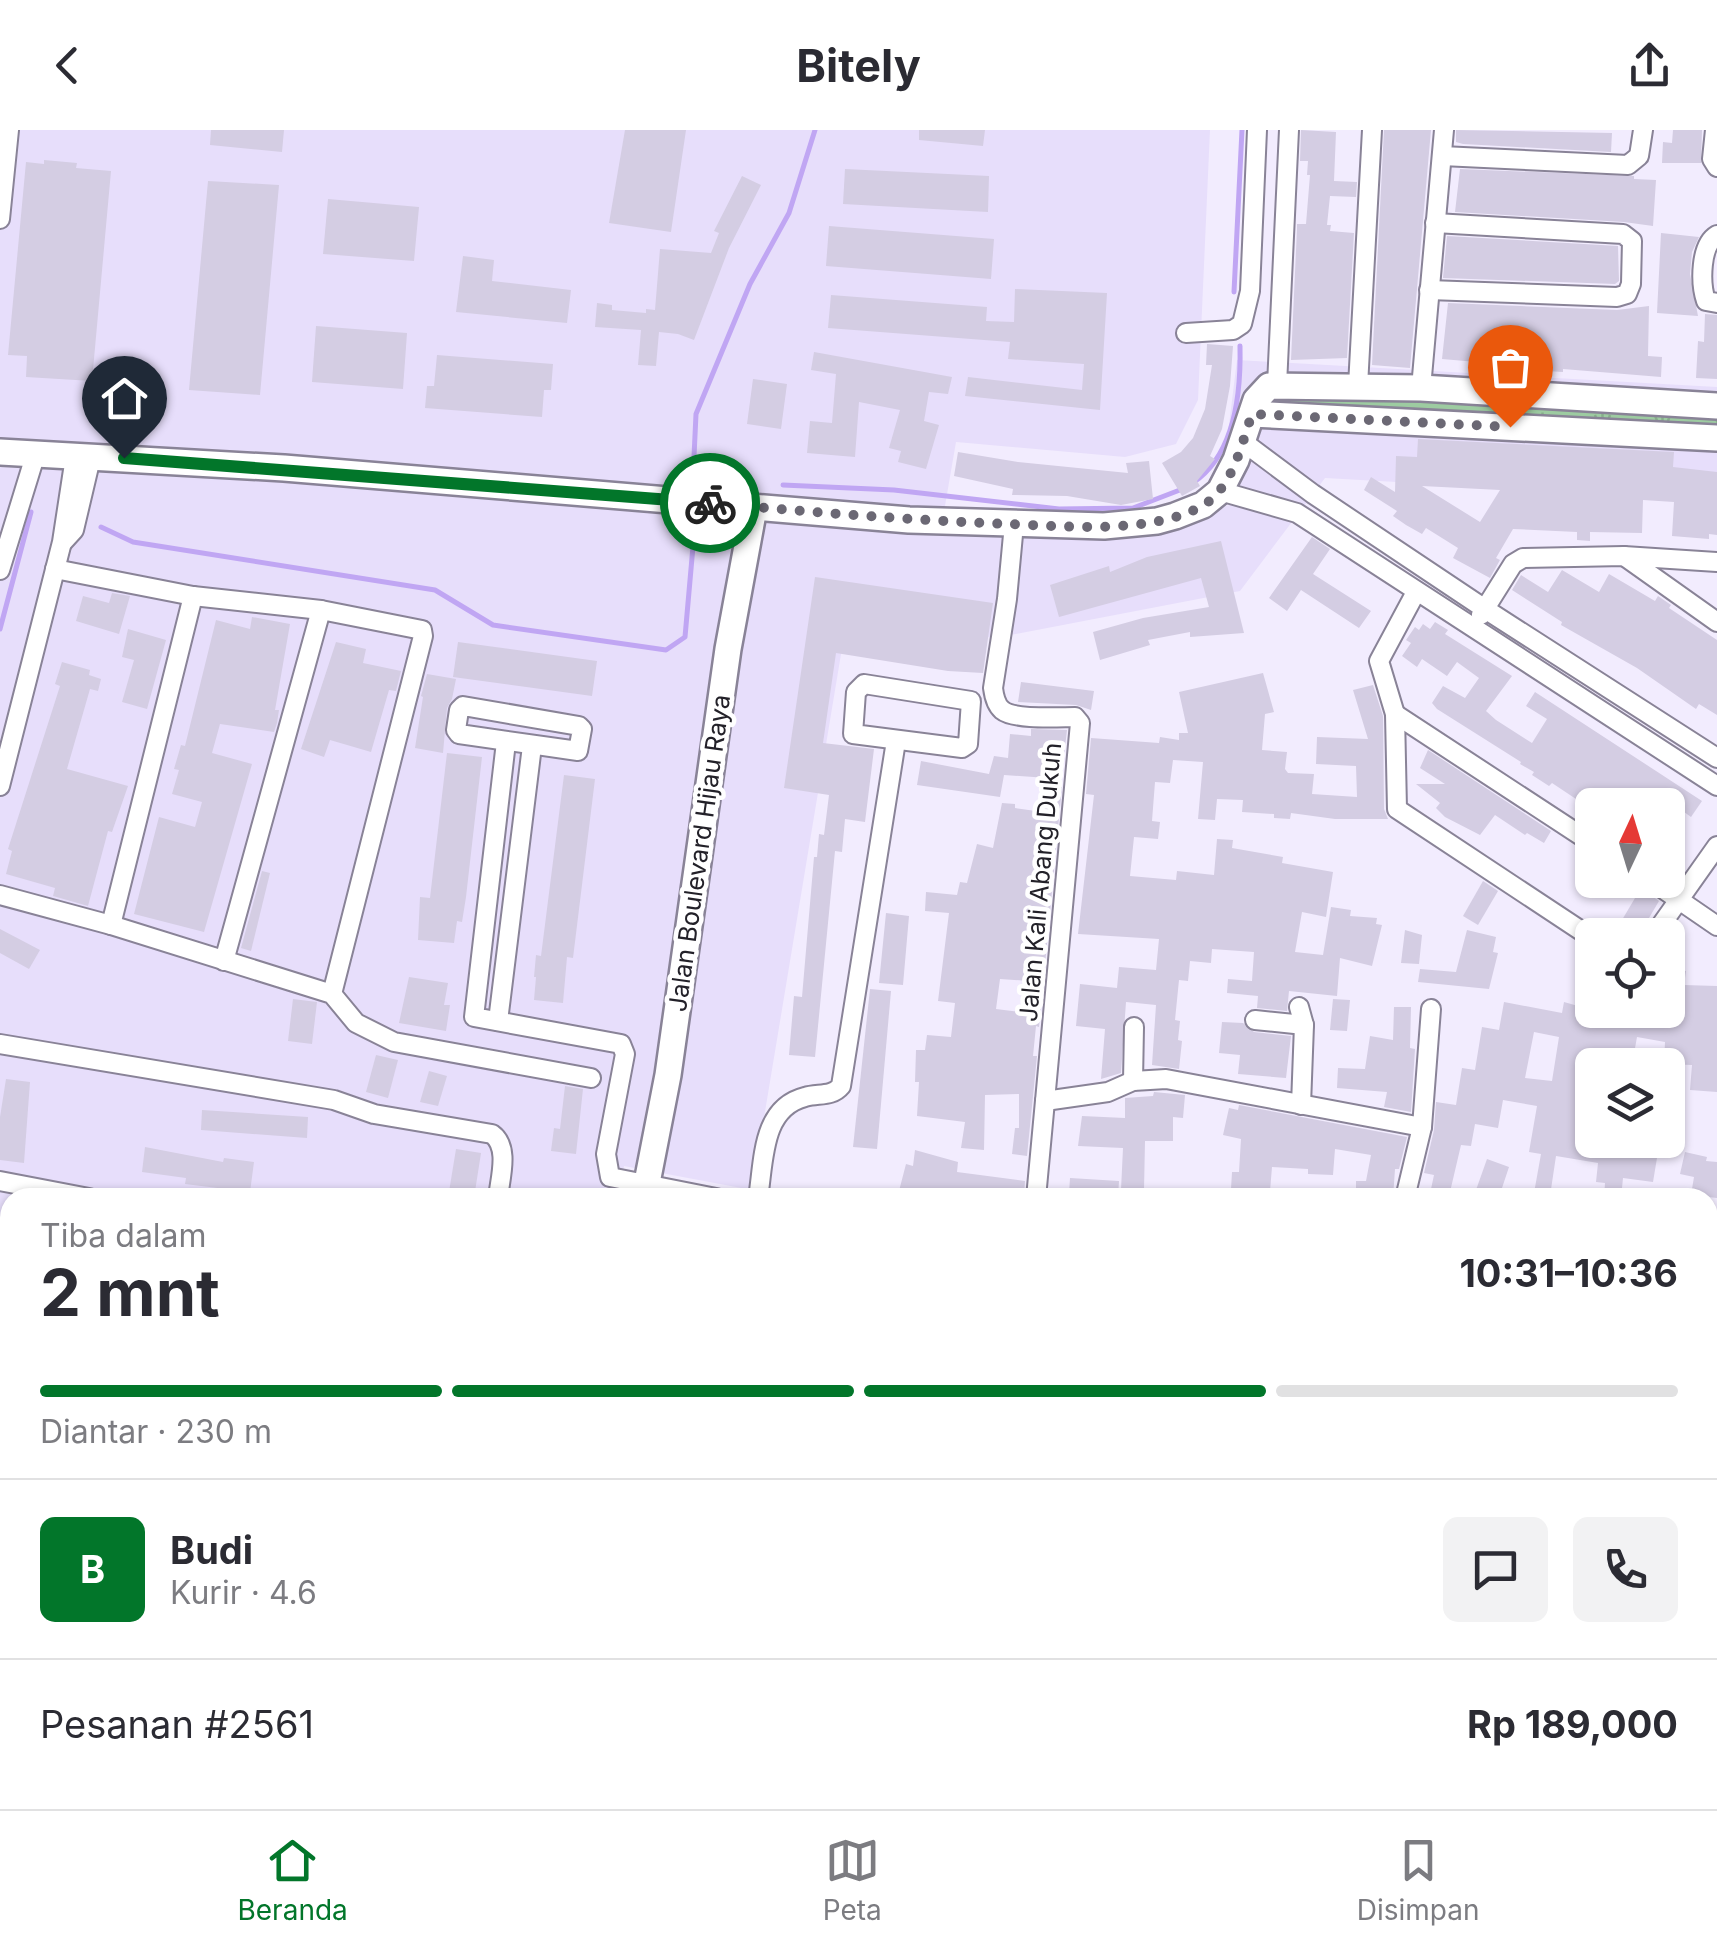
<!DOCTYPE html>
<html lang="id">
<meta charset="utf-8">
<style>
body{margin:0;font-family:Inter,sans-serif;background:#f2f2f3;color:#2b2b33;height:100vh;display:flex;flex-direction:column;font-size:38px;white-space:nowrap}
*{box-sizing:border-box;margin:0}
p{font-size:32px;color:#7c7c81}
.icon{flex:none;width:55px;height:55px;fill:none;stroke:currentColor;stroke-width:2;stroke-linecap:round;stroke-linejoin:round}
.map{position:relative;flex:1;overflow:hidden}
.sheet{position:absolute;left:0px;top:1058px;width:1718px;height:622px;display:flex;flex-direction:column;background:#fff;border-radius:30px 30px 0 0;box-shadow:0 2px 8px #0004}
.sheet>*{flex:none}
.needle{width:65px;rotate:4deg}
.controls{position:absolute;left:1575px;top:658px;display:grid;gap:20px}
.controls a{display:grid;place-items:center;width:110px;height:110px;border-radius:15px;background:#fff;box-shadow:0 2px 8px #0004;font-size:50px}
.pin{position:absolute;display:grid;place-items:center;width:85px;height:85px;color:#fff;margin:-102px -42px;border-radius:50% 50% 50% 0;rotate:-45deg;box-shadow:0 0 10px #0007}
.pin .icon{rotate:45deg}
.courier{position:absolute;display:grid;place-items:center;width:100px;height:100px;margin:-50px;border:8px solid #02762a;border-radius:50%;background:#fff;color:#222;box-shadow:0 2px 12px #0007}
.headline em{font-style:normal;font-weight:700}
.headline div{display:flex;flex-direction:column-reverse}
.headline{display:flex;align-items:center;justify-content:space-between;height:170px;padding:0 40px}
h1{font-size:65px;font-weight:700;line-height:75px}
.bar{display:grid;grid-template-columns:repeat(4,1fr);gap:15px 10px;align-content:center;height:120px;padding:0 40px}
.bar i{height:12px;border-radius:8px;background:#e1e1e2}
.bar .selected{background:#02762a}
.bar p{grid-column:span 4}
.line{display:flex;align-items:center;gap:25px;padding:0 40px;border-top:2px solid #e1e1e2}
.line div{flex:1}
.round{display:grid;place-items:center;flex:none;width:105px;height:105px;border-radius:15px;background:#f2f2f3}
header{display:flex;justify-content:space-between;align-items:center;height:130px;padding:0 40px;background:#fff;font-size:45px;font-weight:700}
.tab-bar{display:flex;justify-content:space-around;align-items:center;height:140px;border-top:2px solid #e1e1e2;background:#fff;font-size:28px;color:#7c7c81}
.tab-bar a{display:grid;justify-items:center;gap:5px}
.tab-bar .selected{color:#02762a}
.map>svg:first-child{display:block}
.built{fill:#e7defb}
.grass{fill:url(#grass-tufts)}
.lines{fill:none;stroke-linecap:round;stroke-linejoin:round}
.stream{stroke:#c0a6f3;stroke-width:5}
.building{fill:#d4cde3;fill-rule:evenodd}
.street-casing{stroke:#898397;stroke-width:22}
.secondary-casing{stroke:#898397;stroke-width:30}
.street{stroke:#fff;stroke-width:18}
.secondary{stroke:#fff;stroke-width:25}
.done{stroke:#6b6874;stroke-width:10;stroke-dasharray:0 18}
.route{stroke:#02762a;stroke-width:12}
.labels{text-anchor:middle;stroke-width:9;stroke-linejoin:round;paint-order:stroke}
.street-label{font-size:25px;fill:#232129;stroke:#fff}
</style>
<header><svg class="icon" aria-label="back" viewBox="0 0 24 24"><path d="M15 5l-7 7 7 7"/></svg>Bitely<svg class="icon" aria-label="share" viewBox="0 0 24 24"><path d="M12 15V3M7 8l5-5 5 5M5 13v7h14v-7"/></svg></header>
<div class="map">
<svg width="1717" height="1679" viewBox="0 0 1717 1679">
<defs>
<pattern id="grass-tufts" width="24" height="20" patternUnits="userSpaceOnUse" patternTransform="scale(2.5)"><rect width="24" height="20" fill="#9dcba1"/><path d="M3 7l-1-3M5 7V3M7 7l1-3M15 17l-1-3M17 17v-4M19 17l1-3" fill="none" stroke="#87ae8b"/></pattern>
</defs>
<rect width="100%" height="100%" fill="#f2ecfe"/>
<polygon class="built" points="0,0 1210,0 1198,270 1176,314 1125,327 956,312 941,399 1126,406 1236,373 1227,311 1237,230 1717,257 1717,370 1325,348 1240,461 995,508 847,488 752,1060 624,1036 619,1067 10,1068 10,1321 0,1320"/>
<polygon class="grass" points="1261,262 1717,276 1717,307 1252,284"/>
<g class="lines">
<g class="stream">
<polyline points="1234,162 1242,0"/>
<polyline points="693,348 696,284 750,154 789,83 815,0"/>
<path d="M1194,352C1235,324 1241,262 1240,216"/>
<polyline points="783,355 894,360 1059,379 1133,378 1185,358"/>
<polyline points="101,397 133,412 435,460 493,495 666,520 685,507 694,405"/>
<polyline points="0,499 31,382"/>
</g>
</g>
<g class="building">
<polygon points="211,0 284,0 282,22 210,15"/>
<polygon points="625,0 686,0 671,102 609,93"/>
<polygon points="919,0 985,0 983,16 919,10"/>
<polygon points="1301,0 1336,2 1334,51 1357,52 1356,67 1330,66 1327,95 1331,95 1330,101 1354,103 1347,228 1291,230 1297,99 1297,94 1306,94 1310,45 1307,45 1308,31 1300,31"/>
<polygon points="1384,0 1431,0 1410,238 1372,235"/>
<polygon points="1456,0 1612,3 1611,22 1463,14 1456,12"/>
<polygon points="1673,0 1702,0 1701,33 1662,33 1663,12 1672,13"/>
<polygon points="44,30 77,33 76,38 111,41 92,251 26,247 27,226 8,225 26,32 44,34"/>
<polygon points="845,39 989,46 988,82 843,74"/>
<polygon points="1460,39 1634,46 1634,49 1656,50 1653,96 1624,92 1455,82"/>
<polygon points="742,46 761,55 729,118 694,210 678,204 659,202 656,236 638,235 641,200 595,197 597,173 612,175 612,180 646,183 646,179 655,180 660,119 711,123 719,103 714,101"/>
<polygon points="208,51 279,55 260,265 189,260"/>
<polygon points="328,69 419,77 414,131 323,124"/>
<polygon points="829,96 994,109 991,149 826,136"/>
<polygon points="1661,103 1699,107 1692,122 1690,144 1698,186 1657,183"/>
<polygon points="1447,106 1618,116 1619,151 1615,154 1443,148"/>
<polygon points="463,126 494,130 492,151 571,160 567,193 456,182"/>
<polygon points="1015,159 1107,163 1100,280 965,266 968,247 1082,260 1084,234 1008,229 1010,212 828,198 831,165 987,177 986,191 1014,192"/>
<polygon points="1448,173 1617,180 1649,176 1648,226 1662,227 1661,247 1563,239 1563,242 1546,241 1546,238 1442,229"/>
<polygon points="1705,184 1717,185 1717,249 1696,248 1698,211 1704,212"/>
<polygon points="316,196 407,203 403,259 312,252"/>
<polygon points="1207,214 1233,216 1230,256 1222,299 1210,326 1215,329 1197,351 1200,356 1182,366 1162,333 1181,322 1193,308 1205,279 1212,235 1206,235"/>
<polygon points="814,222 952,247 948,264 929,262 924,291 939,295 926,339 898,332 901,321 889,318 900,280 859,272 855,327 807,323 810,291 832,293 836,244 811,240"/>
<polygon points="437,225 553,234 551,260 544,260 542,287 425,278 427,256 434,256"/>
<polygon points="753,249 787,254 781,299 747,294"/>
<path d="M1418,309L1674,322L1673,337L1717,342V405L1709,404V409L1672,406L1674,372L1643,370L1642,403L1590,402V411L1577,410V402L1513,399L1496,428L1500,430L1490,448L1453,428L1458,418L1426,398L1422,404L1406,395L1393,386L1397,381L1364,360L1371,347L1395,362L1396,326L1417,327ZM1422,356L1500,360L1480,392Z"/>
<polygon points="958,322 1018,332 1128,343 1126,333 1149,331 1153,369 1121,375 1067,366 1012,365 1013,359 954,346"/>
<polygon points="1312,407 1330,419 1313,444 1371,481 1359,498 1301,460 1287,481 1269,468"/>
<polygon points="1221,411 1244,503 1190,507 1190,502 1148,510 1150,515 1100,530 1093,502 1143,488 1209,477 1201,448 1059,487 1050,455 1109,436 1110,442 1147,427"/>
<polygon points="1562,440 1599,462 1609,444 1655,471 1658,466 1671,475 1669,478 1717,510 1717,585 1699,574 1696,579 1637,538 1561,495 1562,492 1512,460 1521,445 1548,462"/>
<polygon points="815,447 993,473 983,543 948,541 836,523 823,613 874,619 865,692 845,689 842,722 835,721 815,927 789,925 794,866 802,867 814,727 817,727 819,704 824,705 829,665 784,658"/>
<polygon points="112,463 130,466 119,504 76,491 83,466 109,473"/>
<polygon points="252,487 290,494 275,580 279,580 277,593 274,602 220,594 212,623 252,634 204,802 134,784 159,687 195,697 202,672 172,664 179,640 174,639 181,615 185,616 216,490 250,499"/>
<polygon points="1435,492 1448,500 1445,504 1512,546 1486,581 1496,590 1532,613 1547,589 1526,576 1535,562 1702,671 1691,687 1680,679 1668,698 1668,671 1647,658 1632,675 1585,675 1552,653 1549,656 1532,645 1534,642 1520,634 1521,632 1437,579 1432,573 1443,556 1465,568 1479,548 1457,532 1447,546 1422,529 1417,537 1402,526 1411,513 1406,510 1415,497 1419,500 1423,494 1430,499"/>
<polygon points="128,499 166,510 147,579 122,572 134,530 122,527"/>
<polygon points="336,512 366,519 363,533 401,541 396,561 389,560 371,622 330,610 324,627 301,619"/>
<polygon points="458,512 597,531 592,566 453,547"/>
<polygon points="62,532 90,540 89,545 101,549 98,561 90,559 67,639 128,656 112,702 108,701 88,776 53,766 55,758 6,744 12,721 8,719 60,556 55,554"/>
<polygon points="1263,543 1274,582 1265,584 1262,620 1287,622 1285,639 1288,643 1314,644 1312,664 1357,667 1356,636 1316,634 1317,607 1368,609 1353,560 1373,555 1383,586 1384,679 1388,689 1335,689 1291,683 1290,689 1274,688 1274,684 1242,682 1243,670 1217,669 1215,690 1198,689 1203,632 1173,630 1170,653 1155,652 1152,691 1160,692 1158,709 1134,707 1130,746 1176,750 1177,741 1214,745 1217,709 1233,710 1232,718 1283,727 1282,733 1333,742 1326,787 1302,782 1295,822 1323,825 1331,777 1351,780 1350,786 1377,788 1376,794 1382,795 1372,836 1340,828 1337,866 1289,861 1287,881 1257,878 1258,866 1227,863 1228,849 1252,851 1254,822 1212,819 1211,833 1190,831 1188,851 1179,850 1175,890 1180,891 1178,910 1182,911 1179,939 1152,935 1156,875 1126,872 1121,943 1101,949 1105,899 1076,896 1080,854 1117,858 1119,837 1156,840 1159,809 1078,804 1094,665 1086,664 1091,608 1159,613 1160,607 1179,610 1179,603 1188,603 1179,562"/>
<polygon points="427,544 456,549 452,569 447,578 443,623 415,618 423,567 421,566"/>
<polygon points="1021,552 1094,561 1091,580 1076,575 1018,572"/>
<polygon points="1031,599 1067,600 1064,626 1050,624 1048,648 1004,645 1000,667 917,655 921,631 989,644 994,626 1008,628 1010,604 1031,606"/>
<polygon points="1428,620 1551,701 1544,713 1527,703 1525,705 1495,685 1480,705 1445,687 1436,678 1440,673 1416,654 1445,654 1420,638"/>
<polygon points="447,623 482,627 466,767 462,792 457,791 454,813 418,810 420,767 430,768"/>
<polygon points="564,645 595,649 573,828 567,827 563,873 534,870 536,847 534,847 536,825 541,826"/>
<path d="M1046,655L1062,657L1039,897L1036,896L1033,926H1037L1027,1026L1012,1024L1015,998H1019V964L985,965L984,1020L961,1018L965,992L917,986L919,952H915L916,920H925L927,905L951,907L955,873L938,871L949,783L925,781L926,762L957,765L960,752L967,753L977,714L993,718L1002,673L1015,674V678L1043,682ZM1000,849L1029,851L1027,883L996,879Z"/>
<polygon points="262,741 270,743 251,821 241,818"/>
<polygon points="1483,751 1498,761 1478,795 1463,786"/>
<polygon points="1641,758 1659,771 1639,805 1635,805 1619,795"/>
<polygon points="886,783 909,786 903,855 879,853"/>
<polygon points="0,799 40,820 29,839 0,823"/>
<polygon points="1405,800 1422,805 1419,834 1401,833"/>
<polygon points="1467,800 1496,807 1493,822 1498,823 1489,859 1418,852 1420,839 1456,842"/>
<path d="M1668,838L1686,841L1684,855L1717,856V962L1690,960L1692,935L1664,934L1665,912L1637,907L1632,935H1592V1010H1660L1653,1052L1623,1048L1621,1068H1604L1605,1053L1596,1052L1598,1033L1556,1026L1550,1066L1534,1063L1541,1024L1529,1022L1537,976L1503,970L1498,998L1475,994L1471,1016L1461,1015L1450,1062L1431,1059L1434,1045L1424,1043L1434,1000L1436,972L1456,975L1462,938L1475,940L1482,897L1499,900L1504,872L1562,883L1564,872L1592,880H1628L1626,889L1668,890ZM1534,902L1559,907L1552,951L1525,948Z"/>
<polygon points="409,847 448,853 444,875 450,875 446,901 399,893"/>
<polygon points="870,859 891,861 877,1019 853,1017"/>
<polygon points="293,869 317,872 312,914 288,911"/>
<polygon points="1333,869 1350,870 1347,901 1330,900"/>
<polygon points="1394,877 1411,877 1410,918 1415,919 1411,982 1384,977 1387,962 1337,958 1338,938 1365,939 1370,906 1393,910"/>
<polygon points="1222,892 1243,893 1254,902 1291,906 1286,948 1238,944 1240,925 1219,923"/>
<polygon points="376,925 398,930 388,968 366,962"/>
<polygon points="429,941 447,946 438,976 420,972"/>
<polygon points="6,949 30,952 24,1033 0,1030 0,987"/>
<polygon points="565,956 583,959 576,1024 551,1021 554,998 560,999"/>
<polygon points="1154,962 1185,965 1183,988 1173,987 1173,1011 1145,1011 1144,1060 1121,1060 1123,1018 1078,1016 1082,986 1125,988 1125,968 1153,966"/>
<polygon points="1239,975 1407,1007 1399,1039 1395,1039 1393,1068 1356,1068 1356,1051 1366,1051 1371,1025 1335,1019 1333,1045 1308,1044 1308,1039 1272,1037 1270,1061 1231,1059 1232,1042 1239,1042 1241,1009 1223,1005 1229,978 1238,980"/>
<polygon points="202,980 308,987 307,1008 201,1000"/>
<polygon points="145,1017 223,1032 224,1028 254,1032 250,1062 185,1054 186,1048 142,1042"/>
<polygon points="456,1019 481,1023 474,1068 448,1068"/>
<polygon points="915,1020 958,1032 957,1042 1025,1051 1024,1068 906,1068 907,1063 899,1061 906,1034 913,1036"/>
<polygon points="1685,1022 1707,1027 1706,1031 1717,1032 1717,1068 1691,1065 1694,1047 1680,1044"/>
<polygon points="1487,1029 1509,1037 1499,1067 1476,1060"/>
<polygon points="1070,1048 1119,1051 1118,1068 1069,1064"/>
</g>
<g class="lines">
<defs>
<g id="street">
<polyline points="1715,0 1712,29 1717,37"/>
<polyline points="1442,26 1628,35 1639,26 1643,0"/>
<polyline points="0,89 9,0"/>
<path d="M1717,105C1700,115 1700,153 1706,171L1717,173"/>
<polyline points="1429,160 1617,167 1627,164 1631,154 1632,111 1623,104 1435,93"/>
<polyline points="1186,203 1233,200 1242,194 1250,161 1257,0"/>
<polyline points="1277,255 1289,0"/>
<polyline points="1358,256 1372,0"/>
<polyline points="1421,258 1444,0"/>
<polyline points="1242,311 1313,364 1485,479 1717,628"/>
<polyline points="1220,361 1297,383 1717,656"/>
<path d="M1014,394L1007,469L993,558C994,566 996,575 1002,580C1014,590 1059,587 1075,587L1080,593L1036,1068"/>
<polyline points="63,412 74,400 91,328"/>
<polyline points="1624,426 1717,492"/>
<polyline points="55,439 193,466 321,480 422,500 423,506 332,864"/>
<polyline points="0,440 35,326"/>
<polyline points="1416,462 1379,531 1395,584 1397,679 1592,808"/>
<polyline points="1481,485 1513,434 1523,428 1624,426 1717,432"/>
<polygon points="864,554 971,571 968,614 962,618 853,604 856,562"/>
<polygon points="463,576 579,596 582,599 578,621 459,604 456,600 459,580"/>
<polyline points="1395,584 1592,713"/>
<polyline points="506,612 474,887 621,914 625,924 606,1024 610,1047 716,1068"/>
<polyline points="0,656 62,412 75,327"/>
<polyline points="1650,750 1717,796"/>
<polyline points="0,765 111,795 332,864 356,893 394,912 591,948"/>
<polyline points="111,795 193,466"/>
<polyline points="1654,805 1717,716"/>
<polyline points="224,831 321,480"/>
<polyline points="1299,877 1304,895 1301,975"/>
<polyline points="1255,890 1304,895"/>
<polyline points="498,891 532,616"/>
<path d="M0,914L334,970L374,984L492,1004C510,1017 500,1048 498,1068"/>
<polyline points="1133,951 1134,897"/>
<polyline points="1045,971 1108,962 1133,951 1166,949 1422,997"/>
<polyline points="0,1051 89,1068"/>
<path d="M758,1068C764,1032 761,978 805,967C818,963 832,967 841,956L896,611"/>
<polyline points="1405,1068 1422,997 1431,879"/>
<polyline points="1708,1119 1717,1120"/>
<polyline points="1708,1312 1717,1315"/>
<polyline points="0,1394 10,1395"/>
<polyline points="1708,1399 1717,1402"/>
<polyline points="1708,1506 1717,1509"/>
<polyline points="0,1512 10,1513"/>
<polyline points="1708,1549 1717,1524"/>
<polyline points="1708,1618 1717,1592"/>
<polyline points="0,1653 10,1655"/>
<polyline points="117,1670 174,1679"/>
<polyline points="1324,1670 1335,1679"/>
<polyline points="1372,1670 1396,1679"/>
<polyline points="1641,1670 1659,1677"/>
<polyline points="80,1679 81,1670"/>
<polyline points="413,1679 414,1670"/>
<polyline points="556,1679 558,1670"/>
<polyline points="982,1679 985,1670"/>
<polyline points="1240,1679 1244,1670"/>
<polyline points="1686,1679 1689,1670"/>
</g>
<g id="secondary">
<polyline points="1252,284 1717,308"/>
<polyline points="0,322 284,338 909,390 1104,396 1157,391 1175,386 1203,375 1220,361 1236,330 1256,270 1269,256 1421,258 1717,276"/>
<polyline points="644,1068 668,945 728,519 754,378"/>
<polyline points="0,1211 10,1212"/>
<polyline points="0,1245 10,1247"/>
</g>
</defs>
<use href="#street" class="street-casing"/>
<use href="#secondary" class="secondary-casing"/>
<use href="#street" class="street"/>
<use href="#secondary" class="secondary"/>
</g>
<g class="lines">
<path class="done" d="M710,373C809,382 908,390 1007,394C1065,396 1150,405 1202,376C1233,358 1241,315 1252,284L1510,297"/>
<polyline class="route" points="124,328 710,373"/>
</g>
<g class="labels">
<g class="street-label">
<text transform="translate(699 723) rotate(-82)" y="9">Jalan Boulevard Hijau Raya</text>
<text transform="translate(1040 752) rotate(-85)" y="9">Jalan Kali Abang Dukuh</text>
</g>
</g>
</svg>
<div class="controls">
<a><svg class="needle" viewBox="-14 -14 28 28"><path d="M0-13l5 13h-10z" fill="#e53935"/><path d="M0 13l5-13h-10z" fill="#7c7c81"/></svg></a>
<a><svg class="icon" aria-label="locate" viewBox="0 0 24 24"><circle cx="12" cy="12" r="6"/><path d="M12 2v4M12 18v4M2 12h4M18 12h4"/></svg></a>
<a><svg class="icon" aria-label="layers" viewBox="0 0 24 24"><path d="M12 4l9 5-9 5-9-5zM3 14l9 5 9-5"/></svg></a>
</div>
<div class="pin" style="left:1510px;top:297px;background:#ea580c"><svg class="icon" aria-label="bag" viewBox="0 0 24 24"><path d="M5 8h14l-1 12H6zM9 8a3 3 0 0 1 6 0"/></svg></div>
<div class="pin" style="left:124px;top:328px;background:#1f2937"><svg class="icon" aria-label="home" viewBox="0 0 24 24"><path d="M3 11l9-7 9 7M6 9v11h12V9"/></svg></div>
<div class="courier" style="left:710px;top:373px"><svg class="icon" aria-label="bike" viewBox="0 0 24 24"><circle cx="6" cy="16" r="4"/><circle cx="18" cy="16" r="4"/><path d="M6 16l4-8h5l3 8M10 8l3 8H6M13 5h3"/></svg></div>
<section class="sheet">
<div class="headline"><div><h1>2 mnt</h1><p>Tiba dalam</p></div><em>10:31–10:36</em></div>
<div class="bar"><i class="selected"></i><i class="selected"></i><i class="selected"></i><i></i><p>Diantar · 230 m</p></div>
<div class="line" style="height:180px"><b class="round" style="background:#02762a;color:#fff">B</b><div><b>Budi</b><p>Kurir · 4.6</p></div><a class="round"><svg class="icon" aria-label="chat" viewBox="0 0 24 24"><path d="M4 5h16v11H9l-5 4z"/></svg></a><a class="round"><svg class="icon" aria-label="phone" viewBox="0 0 24 24"><path d="M5 4h4l2 5-3 2q2 4 5 5l2-3 5 2v4C11 20 4 13 5 4z"/></svg></a></div>
<div class="line" style="height:130px"><div>Pesanan #2561</div><b>Rp 189,000</b></div>
</section>
</div>
<nav class="tab-bar">
<a class="selected"><svg class="icon" aria-label="home" viewBox="0 0 24 24"><path d="M3 11l9-7 9 7M6 9v11h12V9"/></svg>Beranda</a>
<a><svg class="icon" aria-label="map" viewBox="0 0 24 24"><path d="M3 6l6-2 6 2 6-2v14l-6 2-6-2-6 2zM9 4v14M15 6v14"/></svg>Peta</a>
<a><svg class="icon" aria-label="saved" viewBox="0 0 24 24"><path d="M7 4h10v16l-5-4-5 4z"/></svg>Disimpan</a>
</nav>
